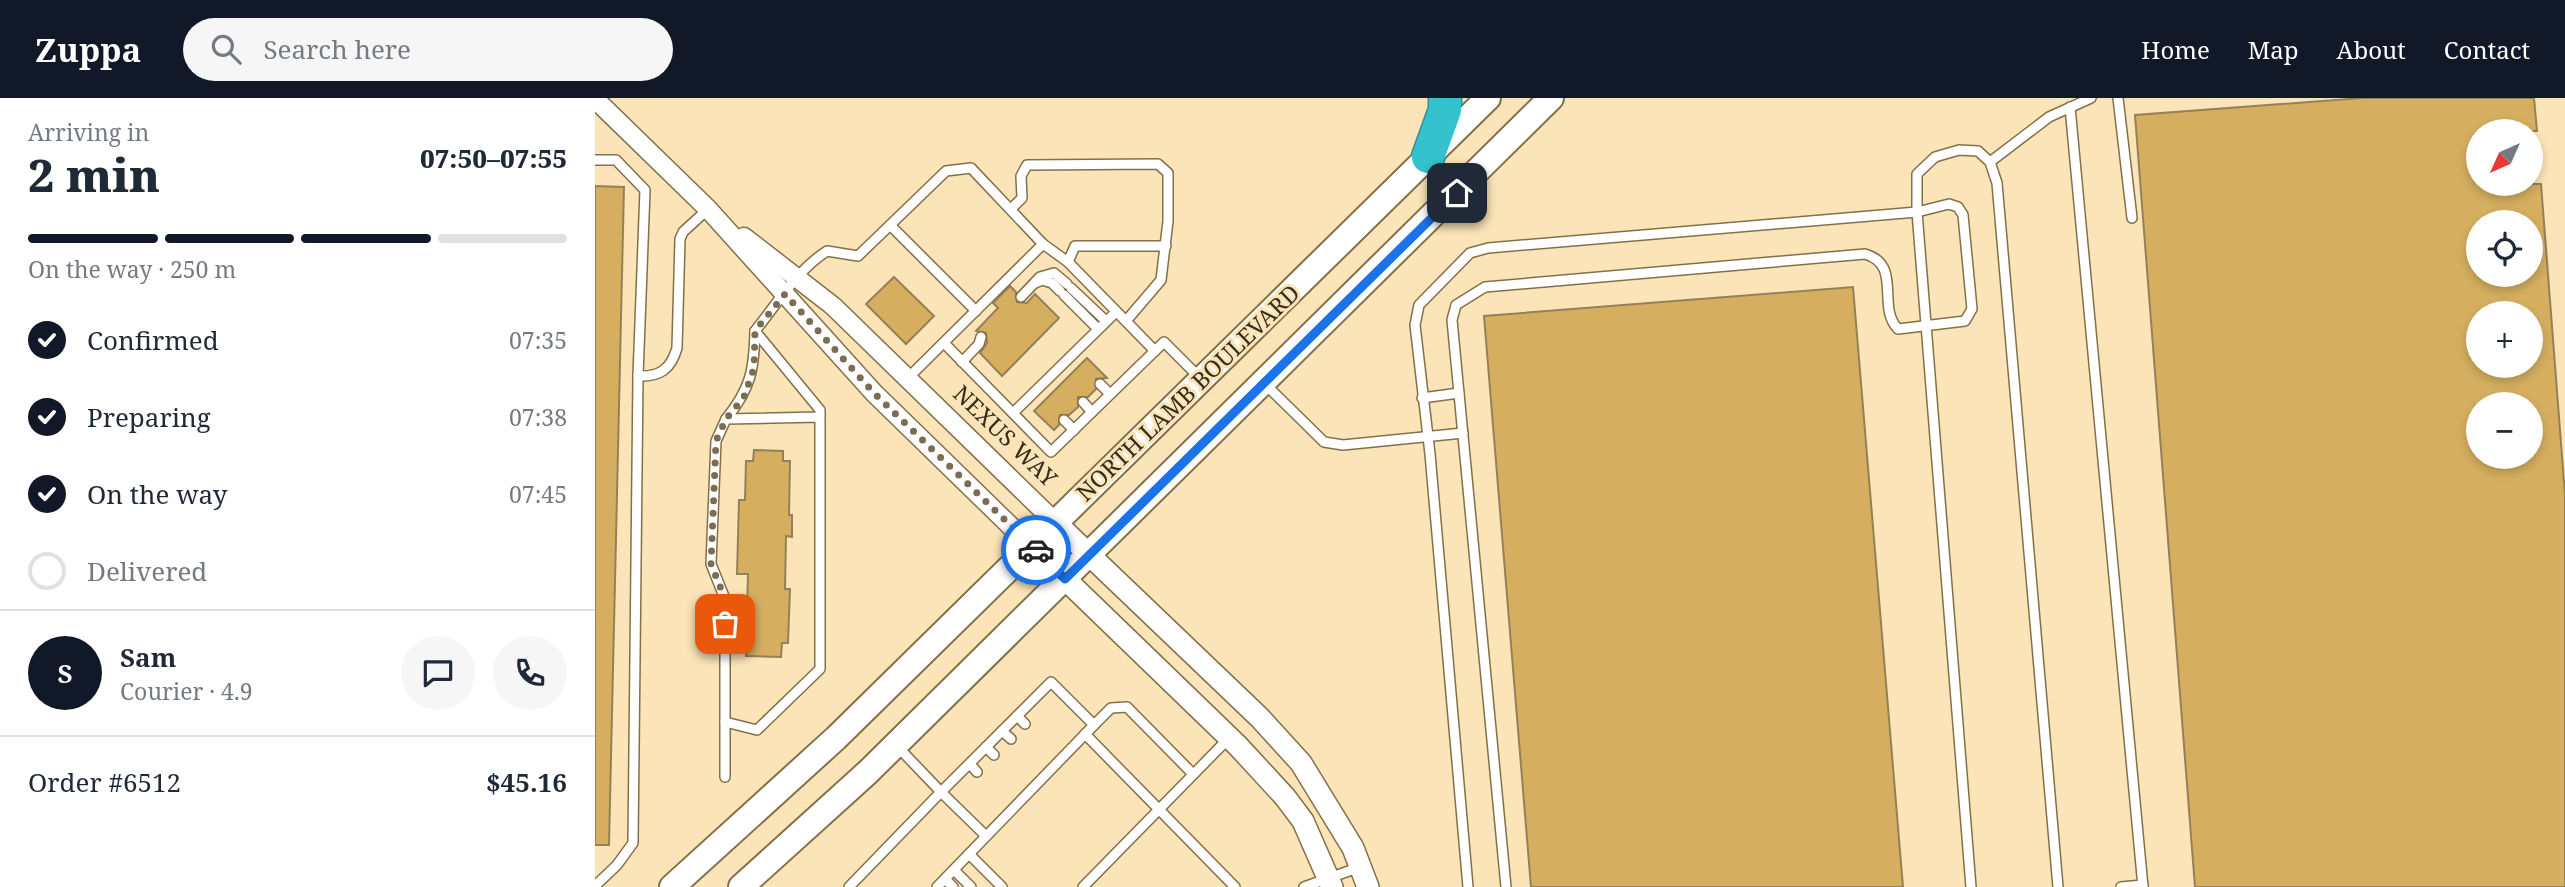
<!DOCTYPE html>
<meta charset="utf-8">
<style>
body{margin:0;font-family:"Noto Serif",serif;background:#f6f6f7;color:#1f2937;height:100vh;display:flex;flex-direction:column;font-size:26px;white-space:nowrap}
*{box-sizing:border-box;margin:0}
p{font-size:23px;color:#747a83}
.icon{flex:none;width:38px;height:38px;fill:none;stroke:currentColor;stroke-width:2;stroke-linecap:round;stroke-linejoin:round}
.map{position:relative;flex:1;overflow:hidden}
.sheet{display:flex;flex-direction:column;background:#fff;width:595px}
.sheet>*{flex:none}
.needle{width:46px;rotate:225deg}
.buttons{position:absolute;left:1871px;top:21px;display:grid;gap:14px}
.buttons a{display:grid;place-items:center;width:77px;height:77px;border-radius:50%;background:#fff;box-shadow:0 4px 10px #0003;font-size:35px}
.pin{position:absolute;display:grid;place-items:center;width:60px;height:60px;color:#fff;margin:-30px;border-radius:14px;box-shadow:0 4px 10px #0006}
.courier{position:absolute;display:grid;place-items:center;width:70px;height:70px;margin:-35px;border:5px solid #1a73e8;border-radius:50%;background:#fff;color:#222;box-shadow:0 2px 9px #0007}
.headline em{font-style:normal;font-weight:800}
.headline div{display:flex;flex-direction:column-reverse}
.headline{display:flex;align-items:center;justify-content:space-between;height:119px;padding:0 28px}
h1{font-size:46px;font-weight:800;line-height:52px}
.bar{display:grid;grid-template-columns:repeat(4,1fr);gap:10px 7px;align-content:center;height:84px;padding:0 28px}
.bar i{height:9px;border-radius:5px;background:#e0e1e3}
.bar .on{background:#111827}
.bar p{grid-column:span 4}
.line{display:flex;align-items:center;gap:18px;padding:0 28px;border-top:2px solid #e0e1e3}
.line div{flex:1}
.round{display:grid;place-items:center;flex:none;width:74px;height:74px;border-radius:37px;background:#f6f6f7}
ol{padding:0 28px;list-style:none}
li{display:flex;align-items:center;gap:21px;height:77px}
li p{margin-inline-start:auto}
li .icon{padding:7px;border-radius:50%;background:#111827;color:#fff;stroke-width:4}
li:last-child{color:#747a83}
li i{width:38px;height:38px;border:4px solid #e0e1e3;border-radius:50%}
header{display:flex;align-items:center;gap:42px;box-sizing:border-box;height:98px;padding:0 35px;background:#111827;color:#fff}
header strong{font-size:33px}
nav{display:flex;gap:38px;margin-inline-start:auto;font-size:24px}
.search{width:490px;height:63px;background:#f6f6f7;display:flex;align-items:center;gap:18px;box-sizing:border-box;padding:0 24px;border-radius:38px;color:#747a83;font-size:26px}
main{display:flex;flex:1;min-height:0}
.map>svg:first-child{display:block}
.building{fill:#d5af5f;stroke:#958057;stroke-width:2;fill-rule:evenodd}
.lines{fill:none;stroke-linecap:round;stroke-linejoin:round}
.service-casing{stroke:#847048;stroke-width:12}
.minor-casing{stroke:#847048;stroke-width:21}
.tertiary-casing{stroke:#847048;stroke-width:24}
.secondary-casing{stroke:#847048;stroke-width:28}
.motorway-casing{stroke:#358e90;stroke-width:35}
.service{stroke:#fff;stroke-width:9}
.minor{stroke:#fff;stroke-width:18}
.tertiary{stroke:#fff;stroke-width:21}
.secondary{stroke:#fff;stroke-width:24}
.motorway{stroke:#34c2cf;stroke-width:32}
.done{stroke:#7b6d53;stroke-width:7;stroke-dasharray:0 12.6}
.route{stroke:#1a73e8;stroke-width:9}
.labels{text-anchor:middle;stroke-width:6;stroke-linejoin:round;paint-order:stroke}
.street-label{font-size:23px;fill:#362d1c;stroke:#fbe4b8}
</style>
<header>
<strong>Zuppa</strong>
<div class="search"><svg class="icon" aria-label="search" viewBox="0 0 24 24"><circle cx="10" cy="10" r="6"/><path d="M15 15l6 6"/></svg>Search here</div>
<nav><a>Home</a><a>Map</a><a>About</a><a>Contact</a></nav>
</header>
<main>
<section class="sheet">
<div class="headline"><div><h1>2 min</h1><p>Arriving in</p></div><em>07:50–07:55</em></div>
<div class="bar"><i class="on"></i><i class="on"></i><i class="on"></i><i></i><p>On the way · 250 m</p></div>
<ol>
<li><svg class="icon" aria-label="check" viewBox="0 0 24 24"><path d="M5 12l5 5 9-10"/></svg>Confirmed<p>07:35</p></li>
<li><svg class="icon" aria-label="check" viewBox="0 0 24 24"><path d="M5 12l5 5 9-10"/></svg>Preparing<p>07:38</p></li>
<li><svg class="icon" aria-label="check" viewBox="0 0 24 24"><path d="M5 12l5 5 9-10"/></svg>On the way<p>07:45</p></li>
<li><i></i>Delivered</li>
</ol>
<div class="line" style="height:126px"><b class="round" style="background:#111827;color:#fff">S</b><div><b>Sam</b><p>Courier · 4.9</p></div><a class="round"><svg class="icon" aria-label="chat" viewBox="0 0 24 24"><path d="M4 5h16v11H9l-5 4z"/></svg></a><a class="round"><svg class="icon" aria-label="phone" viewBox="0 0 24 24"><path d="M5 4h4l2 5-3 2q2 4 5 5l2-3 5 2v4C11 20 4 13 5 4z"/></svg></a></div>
<div class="line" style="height:91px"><div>Order #6512</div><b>$45.16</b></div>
</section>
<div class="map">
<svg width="1970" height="789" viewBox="0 0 1970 789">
<rect width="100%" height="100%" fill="#fbe4b8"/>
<g class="building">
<path d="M1767,0H1939L1942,33H1883V86H1946L1970,397V789H1600L1540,17ZM1883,124H1936V177H1883ZM1883,215H1936V268H1883ZM1883,306H1936V359H1883Z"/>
<polygon points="0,88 29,89 14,747 0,747"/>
<polygon points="299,179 339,218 311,246 271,206"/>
<polygon points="415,188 421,194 422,204 432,205 440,196 464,220 407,278 385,255 392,245 391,235 381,233 403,210 398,205"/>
<polygon points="1258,189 1308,789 936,789 889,218"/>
<polygon points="492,260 512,280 501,281 501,291 493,299 483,299 483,309 474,317 465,317 464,327 459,332 439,313"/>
<polygon points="159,352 188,353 188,363 195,363 194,417 197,417 197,439 191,438 190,491 195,491 193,545 187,545 186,559 151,558 152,544 145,544 146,511 152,511 153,476 142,476 144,402 150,402 151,363 158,363"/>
</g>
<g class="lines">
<defs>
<g id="service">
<polyline points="1523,0 1537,120"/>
<polyline points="1475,9 1548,789"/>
<polyline points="0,62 21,62 50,92 43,278 38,745 22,767 0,788"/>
<polyline points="1395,64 1454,19 1496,0"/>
<polyline points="416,111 427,100 426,78 432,67 563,66 573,75 573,123 566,182 531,223"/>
<polyline points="296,128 381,213"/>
<polyline points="448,146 473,164 560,253"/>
<polyline points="473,164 480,148 571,148"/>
<polyline points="440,185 447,182 457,185 465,193"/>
<polyline points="476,190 511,223"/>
<polyline points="469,197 503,231"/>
<polyline points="426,199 445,179 459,175 472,186"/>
<polyline points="349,245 456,354 569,244 605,280"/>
<polyline points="367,264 384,246 386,239"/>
<path d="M43,278C65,279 76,271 82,250L85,141L88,134L113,111"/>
<polyline points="505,286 515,296"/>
<polyline points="670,286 729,344 748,347 868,335"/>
<polyline points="827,300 864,295"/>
<polyline points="488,304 497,314"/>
<polyline points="418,315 521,214"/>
<path d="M225,319L131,321L121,343L116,466L130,501V624L162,632L225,571V312L160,233C182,206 202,172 232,153L263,158L351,73L376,70L448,146L313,280"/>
<path d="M131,321C156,290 159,272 160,233"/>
<polyline points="469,322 479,332"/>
<polyline points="422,618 430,626"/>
<polyline points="130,624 130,679"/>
<polyline points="499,627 516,610 532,609 598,676"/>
<polyline points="407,633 416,641"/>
<polyline points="490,636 640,789"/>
<polyline points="391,649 399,657"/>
<polyline points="375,666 382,674"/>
<polyline points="374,756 407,789"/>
<polyline points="359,772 376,789"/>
<polyline points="350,781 358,789"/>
<polyline points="254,789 346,694 301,647"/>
<polyline points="342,789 499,627 456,584 346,694 391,738"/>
<polyline points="488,789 634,640"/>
<polyline points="709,789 765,769"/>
<path d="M873,789L835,356L820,227L824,207L875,155L893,150L1322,114L1354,106L1363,109L1368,117L1377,211L1370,223L1303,231C1281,209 1308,167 1270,156L890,189L861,207L857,222L911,789"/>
<polyline points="1376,789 1322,114 1322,76 1340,59 1364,52 1383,53 1395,64 1402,85 1463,789"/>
<polyline points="1526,789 1548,787"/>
</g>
<g id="minor">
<polyline points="0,1 113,111 279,295 437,449"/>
<polyline points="149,139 238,208 461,425"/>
</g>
<g id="tertiary">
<polyline points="461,425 665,620 706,665 758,750 773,789"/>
<polyline points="437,449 643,648 690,699 708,723 737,789"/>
</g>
<g id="secondary">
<polyline points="77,789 241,640 893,0"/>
<polyline points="146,789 273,674 956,0"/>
</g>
<polyline id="motorway" points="833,59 850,12 850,0"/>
</defs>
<use href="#service" class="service-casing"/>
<use href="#minor" class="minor-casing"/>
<use href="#tertiary" class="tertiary-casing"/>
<use href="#secondary" class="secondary-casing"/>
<use href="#motorway" class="motorway-casing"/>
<use href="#service" class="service"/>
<use href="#minor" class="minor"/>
<use href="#tertiary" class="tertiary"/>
<use href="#secondary" class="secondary"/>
<use href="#motorway" class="motorway"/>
</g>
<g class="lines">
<polyline class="done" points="130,526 130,501 116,466 121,343 131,321 149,299 159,270 160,233 190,196 279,295 441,452"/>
<polyline class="route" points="441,452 470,481 862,95"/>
</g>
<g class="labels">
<g class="street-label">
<text transform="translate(593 295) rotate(-44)" y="8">NORTH LAMB BOULEVARD</text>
<text transform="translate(410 338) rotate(44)" y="8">NEXUS WAY</text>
</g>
</g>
</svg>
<div class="buttons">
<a><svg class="needle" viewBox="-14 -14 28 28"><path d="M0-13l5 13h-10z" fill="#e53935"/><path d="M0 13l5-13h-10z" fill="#747a83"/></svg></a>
<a><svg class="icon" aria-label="locate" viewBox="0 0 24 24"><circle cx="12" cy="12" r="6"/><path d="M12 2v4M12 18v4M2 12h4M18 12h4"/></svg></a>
<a>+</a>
<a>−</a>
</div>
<div class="pin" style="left:130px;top:526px;background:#ea580c"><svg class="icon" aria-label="bag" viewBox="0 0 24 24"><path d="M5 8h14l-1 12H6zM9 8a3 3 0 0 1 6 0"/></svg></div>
<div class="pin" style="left:862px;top:95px;background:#1f2937"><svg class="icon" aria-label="home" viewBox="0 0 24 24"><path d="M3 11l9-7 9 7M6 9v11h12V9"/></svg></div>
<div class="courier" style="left:441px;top:452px"><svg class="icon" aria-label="car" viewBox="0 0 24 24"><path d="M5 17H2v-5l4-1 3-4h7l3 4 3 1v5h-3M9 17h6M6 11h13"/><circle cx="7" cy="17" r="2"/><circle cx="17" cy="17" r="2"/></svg></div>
</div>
</main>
